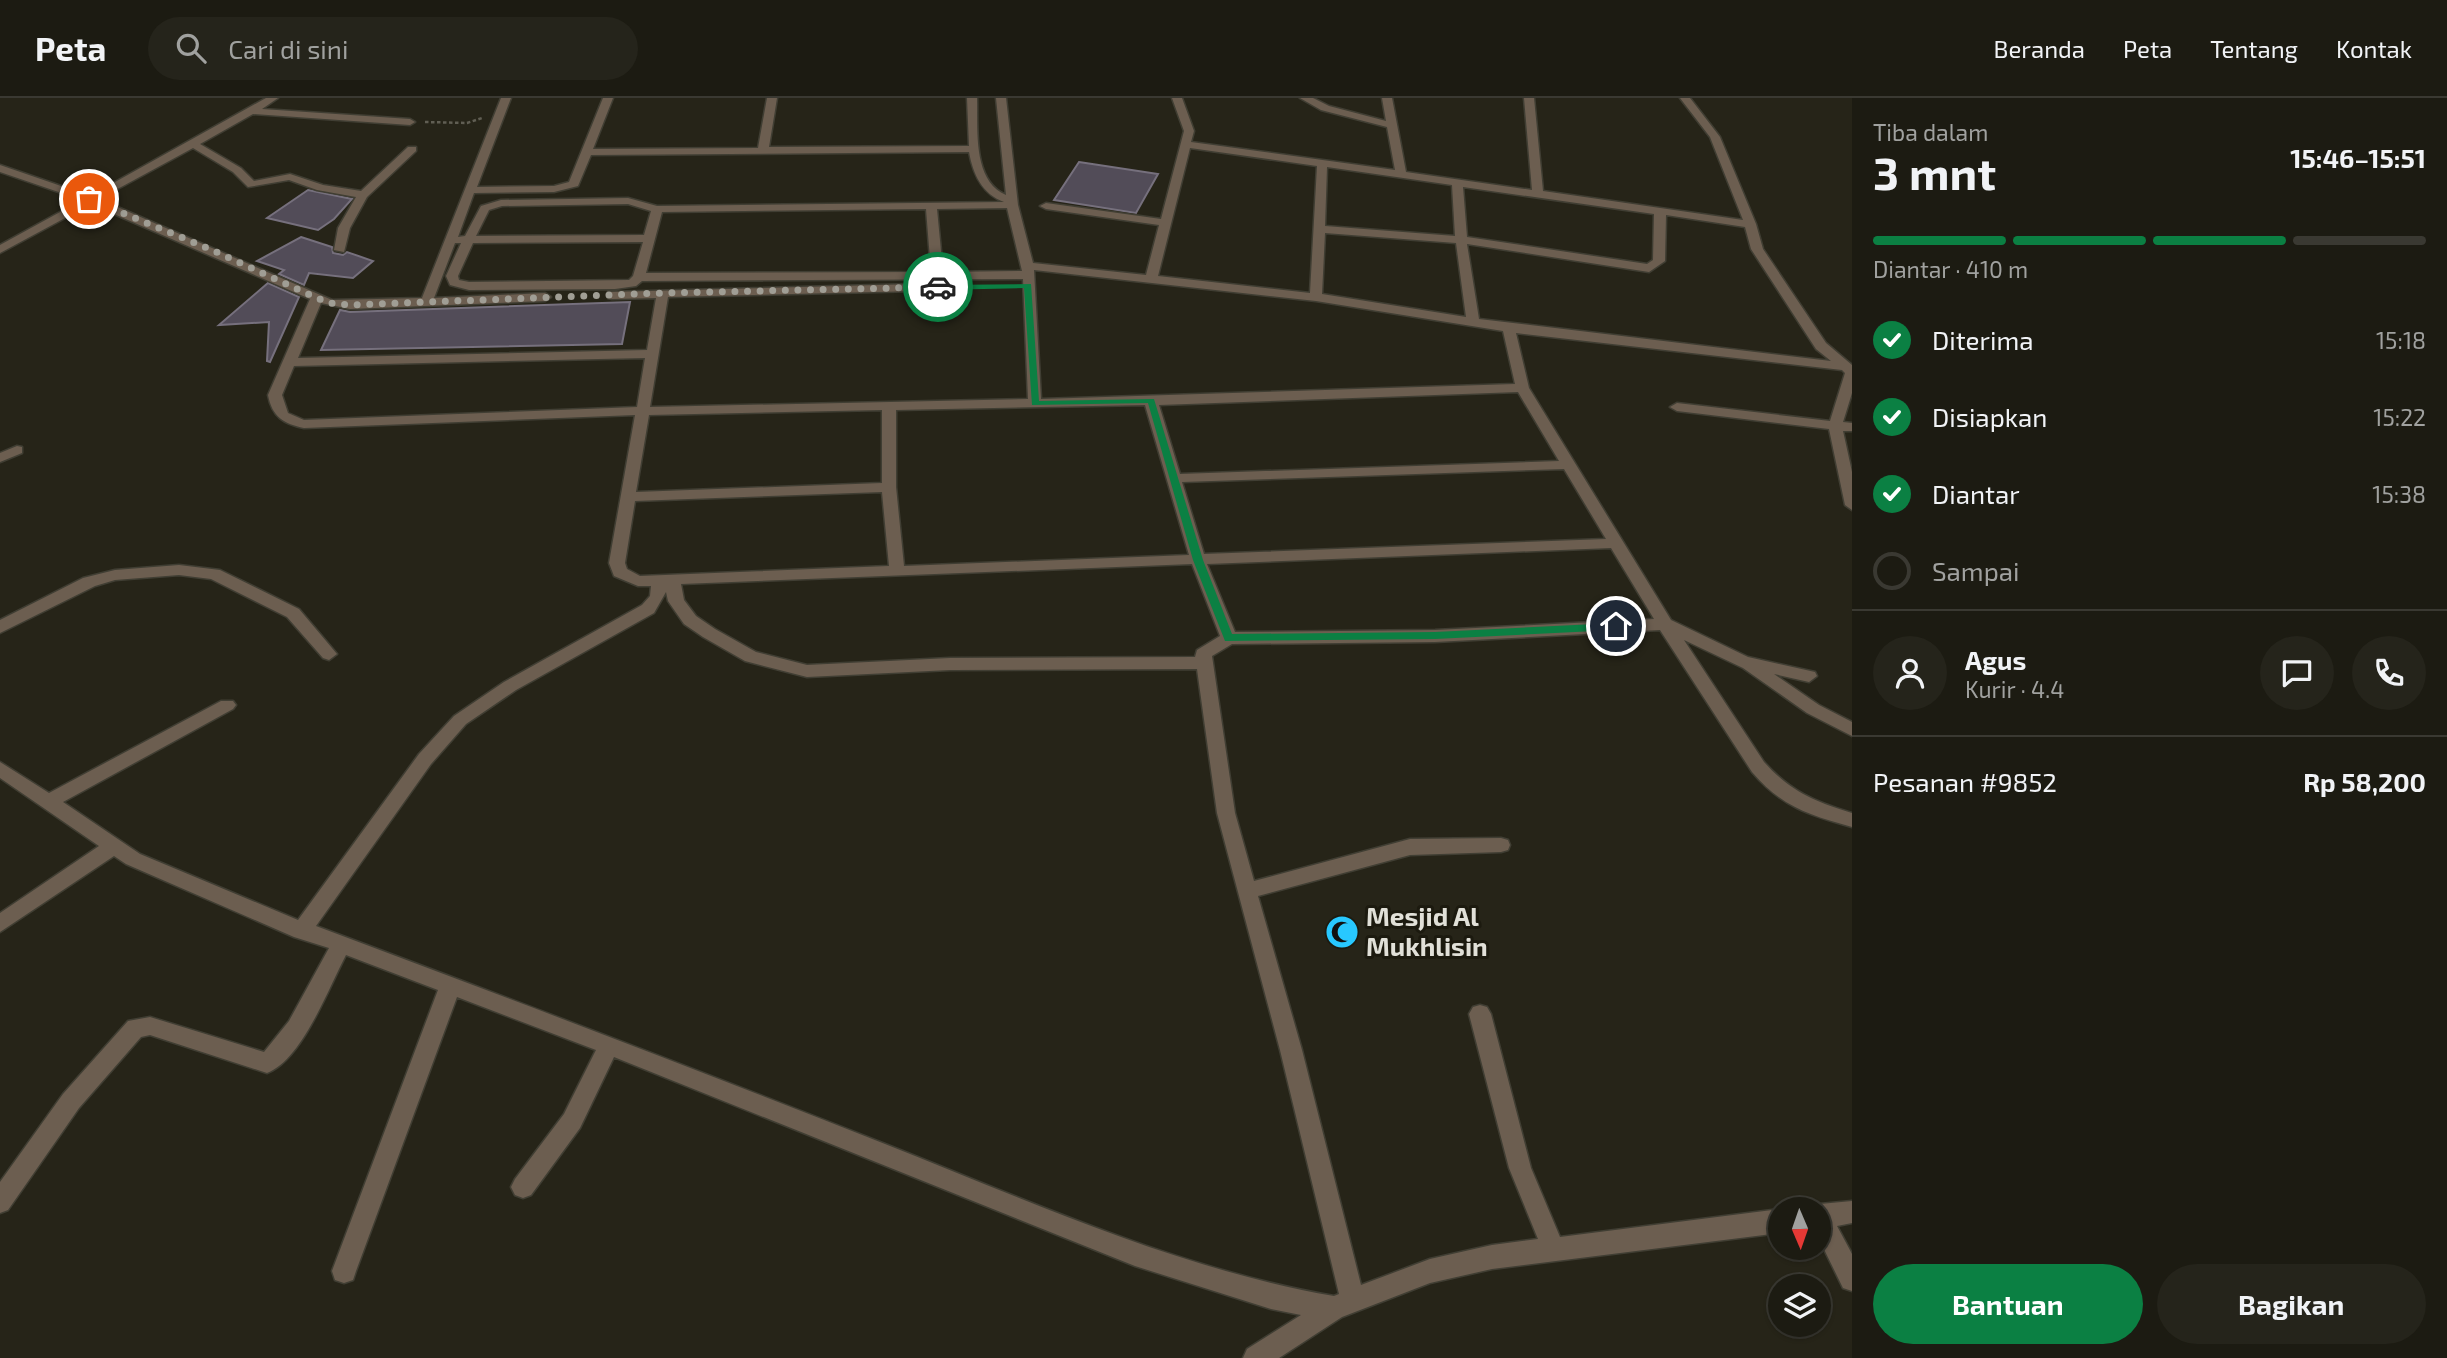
<!DOCTYPE html>
<html lang="id">
<meta charset="utf-8">
<style>
body{margin:0;font-family:"Exo 2",sans-serif;background:#25241b;color:#f1f3f6;height:100vh;display:flex;flex-direction:column;font-size:26px;white-space:nowrap}
*{box-sizing:border-box;margin:0}
p{font-size:23px;color:#a0a19f}
.icon{flex:none;width:38px;height:38px;fill:none;stroke:currentColor;stroke-width:2;stroke-linecap:round;stroke-linejoin:round}
.map{position:relative;flex:1;overflow:hidden}
.side{display:flex;flex-direction:column;background:#1c1b12;width:595px}
.side>*{flex:none}
.needle{width:46px;rotate:178deg}
.controls{position:absolute;left:1768px;top:1099px;display:grid;gap:14px}
.controls a{display:grid;place-items:center;width:63px;height:63px;border-radius:50%;background:#1c1b12;box-shadow:0 2px 5px #0004,0 0 0 2px #3a3932;font-size:35px}
.pin{position:absolute;display:grid;place-items:center;width:60px;height:60px;color:#fff;margin:-30px;border:4px solid #fff;border-radius:50%;box-shadow:0 2px 7px #0007}
.courier{position:absolute;display:grid;place-items:center;width:70px;height:70px;margin:-35px;border:5px solid #0b8043;border-radius:50%;background:#fff;color:#222;box-shadow:0 2px 9px #0007}
.headline em{font-style:normal;font-weight:700}
.headline div{display:flex;flex-direction:column-reverse}
.headline{display:flex;align-items:center;justify-content:space-between;height:119px;padding:0 21px}
h1{font-size:46px;font-weight:700;line-height:52px}
.bar{display:grid;grid-template-columns:repeat(4,1fr);gap:10px 7px;align-content:center;height:84px;padding:0 21px}
.bar i{height:9px;border-radius:5px;background:#3a3932}
.bar .on{background:#0b8043}
.bar p{grid-column:span 4}
.line{display:flex;align-items:center;gap:18px;padding:0 21px;border-top:2px solid #3a3932}
.line div{flex:1}
.round{display:grid;place-items:center;flex:none;width:74px;height:74px;border-radius:37px;background:#25241b}
ol{padding:0 21px;list-style:none}
li{display:flex;align-items:center;gap:21px;height:77px}
li p{margin-inline-start:auto}
li .icon{padding:7px;border-radius:50%;background:#0b8043;color:#fff;stroke-width:4}
li:last-child{color:#a0a19f}
li i{width:38px;height:38px;border:4px solid #3a3932;border-radius:50%}
.action{display:flex;gap:14px;margin-top:auto;padding:14px 21px}
.action a{flex:1;height:80px;border-radius:42px;background:#0b8043;color:#fff;font-size:28px;font-weight:700;line-height:80px;text-align:center}
.action a+a{background:#25241b;color:#f1f3f6}
header{display:flex;align-items:center;gap:42px;box-sizing:border-box;height:98px;padding:0 35px;background:#1c1b12;border-bottom:2px solid #3a3932}
header strong{font-size:33px}
nav{display:flex;gap:38px;margin-inline-start:auto;font-size:24px}
.search{width:490px;height:63px;background:#25241b;display:flex;align-items:center;gap:18px;box-sizing:border-box;padding:0 24px;border-radius:38px;color:#a0a19f;font-size:26px}
main{display:flex;flex:1;min-height:0}
.map>svg:first-child{display:block}
.building{fill:#524c58;stroke:#76707d;stroke-width:2}
.lines{fill:none;stroke-linecap:round;stroke-linejoin:round}
.minor-casing{stroke:#403e33;stroke-width:3}
.path{stroke:#605e53;stroke-width:2.5;stroke-dasharray:3.5 2.5;stroke-linecap:butt}
.minor{fill:#6c5e50;fill-rule:evenodd}
.route{fill:#0b8043}
.done{stroke:#a09e95;stroke-width:7;stroke-dasharray:0 12.6}
.labels{text-anchor:middle;stroke-width:6;stroke-linejoin:round;paint-order:stroke}
.poi-label{font-size:26px;font-weight:bold;fill:#e1e0d8;stroke:#1c1a0f;text-anchor:start}
</style>
<header>
<strong>Peta</strong>
<div class="search"><svg class="icon" aria-label="search" viewBox="0 0 24 24"><circle cx="10" cy="10" r="6"/><path d="M15 15l6 6"/></svg>Cari di sini</div>
<nav><a>Beranda</a><a>Peta</a><a>Tentang</a><a>Kontak</a></nav>
</header>
<main>
<div class="map">
<svg width="1852" height="1260" viewBox="0 0 1852 1260">
<rect width="100%" height="100%" fill="#262418"/>
<g class="building">
<polygon points="1079,64 1158,76 1136,115 1054,102"/>
<polygon points="308,92 352,101 334,121 318,132 267,120"/>
<polygon points="301,139 332,149 333,155 343,157 347,154 373,163 353,180 309,175 304,187 279,176 284,172 257,163"/>
<polygon points="268,185 299,199 270,264 267,263 269,224 219,227"/>
<polygon points="630,204 622,246 321,252 340,212 350,214"/>
</g>
<g class="lines">
<defs>
<g id="minor">
<path d="M266,0H278L262,11L410,21L415,24L410,27L253,16L200,46L241,70L254,83L290,76L323,87L361,93L408,49H416V53L367,99L350,130L344,154L334,152L338,130L356,99L317,92L289,82L248,89L233,74L193,50L99,101L332,202L422,200L501,0H511L477,89L554,88L569,84L603,0H613L593,51L758,50L767,0H777L769,49L969,48L967,0H977C978,30 972,83 1006,97L996,0H1006L1018,107L1033,165L1146,177L1159,127L1046,111L1040,108L1046,105L1161,121L1184,33L1172,0H1182L1194,33L1191,44L1395,72L1387,29L1321,12L1300,0H1313L1329,8L1386,23L1382,0H1392L1406,74L1532,92L1524,0H1534L1543,93L1743,122L1710,39L1680,0H1690L1720,39L1756,126L1763,151L1826,245L1852,267V295L1843,324L1852,325V333H1843L1852,374V412L1845,407L1829,331L1677,313L1670,309L1677,305L1830,323L1845,275L1842,272L1516,235L1529,290L1671,522L1748,559L1815,574L1817,578L1809,584L1774,576L1819,607L1852,624V638L1807,615L1743,570L1684,542L1764,664C1790,693 1815,704 1852,715V729C1809,717 1782,709 1752,674L1660,532L1435,544L1232,546L1212,558L1235,715L1254,783L1410,741L1501,740L1508,742L1510,747L1508,752L1501,754L1410,757L1258,798L1302,952L1361,1187L1430,1161L1492,1147L1538,1141L1509,1070L1469,916L1473,909L1480,907L1487,909L1491,916L1531,1070L1560,1139L1780,1111V1135L1492,1171L1430,1185L1342,1219L1279,1260H1243L1247,1251L1301,1217L1271,1211L1135,1168L614,959L580,1030L531,1097L523,1100L515,1097L511,1089L515,1081L564,1016L596,952L457,899L356,1173L353,1182L344,1185L335,1182L332,1173L438,892L346,857C329,889 302,962 267,975L150,937L141,939L79,1010L8,1112L0,1115V1084L63,996L128,923L150,919L264,954L289,923L329,850L294,839L126,766L114,758L0,834V815L99,748L0,680V664L49,695L221,603H233L236,607L233,611L63,704L140,756L298,822L419,656L454,618L504,584L642,507L650,498L651,488H638L614,478L609,465L635,317L304,330C284,326 272,319 268,297L310,201L91,106L0,155V147L82,102L0,74V67L90,98ZM1190,50L1317,68L1310,195L1158,178ZM969,54C973,76 982,96 1004,104L657,108L628,100L501,102L481,108L465,138L458,139L474,95L554,94L578,88L591,57ZM1327,69L1452,87L1455,138L1325,128ZM1463,89L1654,116L1653,162L1647,166L1467,139ZM628,106L651,113L644,137L476,138L489,112L502,108ZM1007,110L1022,173L943,174L937,111ZM926,111L931,174L646,175L662,114ZM1666,117L1745,129L1751,151L1816,251L1831,263L1479,221L1467,146L1649,174L1665,163ZM1325,135L1456,145L1466,219L1322,196ZM643,144L633,178L629,182L469,184L459,182L458,178L473,145ZM455,145H461L446,178L450,187L469,192L615,191L636,188L642,183L1023,181L1028,301L650,309L668,199L959,192L961,189L955,185L608,194V200L612,201L656,200L647,252L298,260L321,205L350,211L545,203L551,199L545,195L434,200ZM1034,172L1316,203L1503,233L1515,286L1041,301ZM645,260L637,309L304,322L288,315L282,297L294,268ZM1518,294L1559,363L1180,376L1159,307ZM1145,307L1189,457L904,468L896,389V312ZM882,312V385L636,394L649,317ZM1564,371L1606,441L1204,456L1182,384ZM882,394L889,468L640,478L627,471L625,465L635,403ZM1611,450L1654,521L1435,532L1235,534L1207,466ZM1192,466L1220,538L1197,552L1195,559L950,560L807,567L756,554L715,531L696,518L684,502L681,486ZM666,494L668,503L684,526L703,539L745,563L807,579L950,572L1197,571L1217,715L1280,952L1339,1196L1334,1198C1178,1171 1032,1104 885,1046C695,971 506,899 316,828L431,666L466,626L516,592L654,515Z"/>
<polygon points="17,348 22,349 22,355 0,364 0,355"/>
<polygon points="179,467 220,472 299,511 337,556 329,562 323,560 287,519 211,481 179,477 115,482 95,488 0,535 0,522 83,480 115,472"/>
<polygon points="1852,1103 1852,1125 1837,1128 1852,1156 1852,1193 1843,1190 1818,1139 1818,1111 1810,1111 1820,1106"/>
</g>
</defs>
<use href="#minor" class="minor-casing"/>
<polyline class="path" points="425,24 467,25 482,20"/>
<use href="#minor" class="minor"/>
</g>
<polygon class="route" points="1031,186 1039,303 1154,301 1203,462 1232,536 1435,534 1616,525 1621,528 1616,532 1435,541 1225,543 1193,462 1148,305 1032,307 1024,190 938,192 934,189 938,187"/>
<g class="lines">
<polyline class="done" points="89,101 212,152 317,200 330,205 350,207 663,195 938,189"/>
</g>
<defs>
<symbol id="mosque-disc" viewBox="-11 -11 22 22"><circle r="9.5" fill="#28c8ff" stroke="#1c1a0f"/><path d="M3.5-4.9A6 6 0 1 0 3.5 4.9A5 5 0 1 1 3.5-4.9Z" fill="#111"/></symbol>
</defs>
<g fill-rule="evenodd">
<use href="#mosque-disc" x="1323" y="815" width="38" height="38"/>
</g>
<g class="labels">
<g class="poi-label">
<text x="1366" y="828">Mesjid Al<tspan x="1366" dy="30">Mukhlisin</tspan></text>
</g>
</g>
</svg>
<div class="controls">
<a><svg class="needle" viewBox="-14 -14 28 28"><path d="M0-13l5 13h-10z" fill="#e53935"/><path d="M0 13l5-13h-10z" fill="#a0a19f"/></svg></a>
<a><svg class="icon" aria-label="layers" viewBox="0 0 24 24"><path d="M12 4l9 5-9 5-9-5zM3 14l9 5 9-5"/></svg></a>
</div>
<div class="pin" style="left:89px;top:101px;background:#ea580c"><svg class="icon" aria-label="bag" viewBox="0 0 24 24"><path d="M5 8h14l-1 12H6zM9 8a3 3 0 0 1 6 0"/></svg></div>
<div class="pin" style="left:1616px;top:528px;background:#1f2937"><svg class="icon" aria-label="home" viewBox="0 0 24 24"><path d="M3 11l9-7 9 7M6 9v11h12V9"/></svg></div>
<div class="courier" style="left:938px;top:189px"><svg class="icon" aria-label="car" viewBox="0 0 24 24"><path d="M5 17H2v-5l4-1 3-4h7l3 4 3 1v5h-3M9 17h6M6 11h13"/><circle cx="7" cy="17" r="2"/><circle cx="17" cy="17" r="2"/></svg></div>
</div>
<section class="side">
<div class="headline"><div><h1>3 mnt</h1><p>Tiba dalam</p></div><em>15:46–15:51</em></div>
<div class="bar"><i class="on"></i><i class="on"></i><i class="on"></i><i></i><p>Diantar · 410 m</p></div>
<ol>
<li><svg class="icon" aria-label="check" viewBox="0 0 24 24"><path d="M5 12l5 5 9-10"/></svg>Diterima<p>15:18</p></li>
<li><svg class="icon" aria-label="check" viewBox="0 0 24 24"><path d="M5 12l5 5 9-10"/></svg>Disiapkan<p>15:22</p></li>
<li><svg class="icon" aria-label="check" viewBox="0 0 24 24"><path d="M5 12l5 5 9-10"/></svg>Diantar<p>15:38</p></li>
<li><i></i>Sampai</li>
</ol>
<div class="line" style="height:126px"><a class="round"><svg class="icon" aria-label="person" viewBox="0 0 24 24"><circle cx="12" cy="8" r="4"/><path d="M4 21q1-7 8-7t8 7"/></svg></a><div><b>Agus</b><p>Kurir · 4.4</p></div><a class="round"><svg class="icon" aria-label="chat" viewBox="0 0 24 24"><path d="M4 5h16v11H9l-5 4z"/></svg></a><a class="round"><svg class="icon" aria-label="phone" viewBox="0 0 24 24"><path d="M5 4h4l2 5-3 2q2 4 5 5l2-3 5 2v4C11 20 4 13 5 4z"/></svg></a></div>
<div class="line" style="height:91px"><div>Pesanan #9852</div><b>Rp 58,200</b></div>
<div class="action"><a>Bantuan</a><a>Bagikan</a></div>
</section>
</main>
